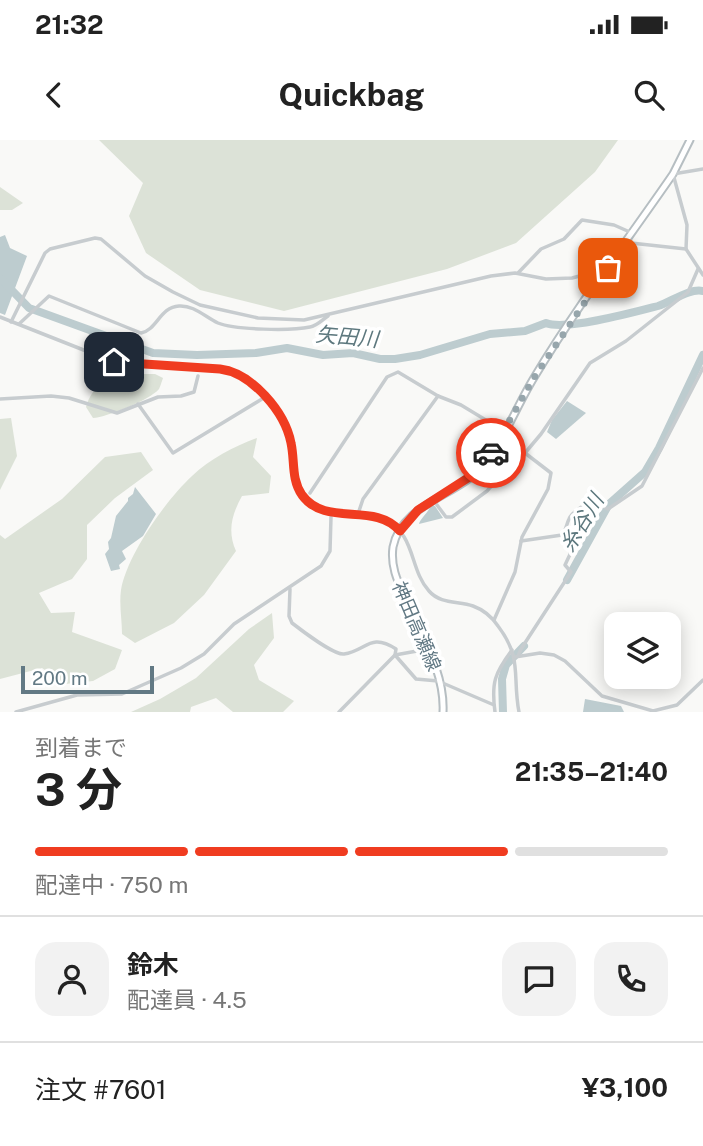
<!DOCTYPE html>
<html lang="ja">
<meta charset="utf-8">
<style>
body{margin:0;font-family:"Public Sans","Noto Sans JP",sans-serif;background:#f2f2f2;color:#222;height:100vh;display:flex;flex-direction:column;font-size:26px;white-space:nowrap}
*{box-sizing:border-box;margin:0}
p{font-size:23px;color:#767676}
.icon{flex:none;width:38px;height:38px;fill:none;stroke:currentColor;stroke-width:2;stroke-linecap:round;stroke-linejoin:round}
.map{position:relative;height:572px;overflow:hidden}
.side{display:flex;flex-direction:column;background:#fff;flex:1}
.side>*{flex:none}
.buttons{position:absolute;left:604px;top:472px;display:grid;gap:14px}
.buttons a{display:grid;place-items:center;width:77px;height:77px;border-radius:14px;background:#fff;box-shadow:0 4px 18px #0003;font-size:35px}
.scale{position:absolute;left:21px;bottom:18px;width:133px;box-sizing:border-box;padding-left:7px;border:4px solid #627984;border-top:0;font-size:19px;line-height:24px;white-space:nowrap;color:#627984;-webkit-text-stroke:5px #fff;paint-order:stroke}
.pin{position:absolute;display:grid;place-items:center;width:60px;height:60px;color:#fff;margin:-30px;border-radius:14px;box-shadow:0 4px 10px #0006}
.courier{position:absolute;display:grid;place-items:center;width:70px;height:70px;margin:-35px;border:5px solid #f03c20;border-radius:50%;background:#fff;color:#222;box-shadow:0 2px 9px #0007}
.head em{font-style:normal;font-weight:700}
.head div{display:flex;flex-direction:column-reverse}
.head{display:flex;align-items:center;justify-content:space-between;height:119px;padding:0 35px}
h1{font-size:46px;font-weight:700;line-height:52px}
.bar{display:grid;grid-template-columns:repeat(4,1fr);gap:10px 7px;align-content:center;height:84px;padding:0 35px}
.bar i{height:9px;border-radius:5px;background:#e0e0e0}
.bar .selected{background:#f03c20}
.bar p{grid-column:span 4}
.line{display:flex;align-items:center;gap:18px;padding:0 35px;border-top:2px solid #e0e0e0}
.line div{flex:1}
.round{display:grid;place-items:center;flex:none;width:74px;height:74px;border-radius:21px;background:#f2f2f2}
.status{display:flex;justify-content:space-between;align-items:center;height:49px;padding:0 35px;background:#fff;direction:ltr}
.status svg{height:19px;fill:currentColor}
header{display:flex;justify-content:space-between;align-items:center;height:91px;padding:0 35px;background:#fff;font-size:32px;font-weight:700}
.map>svg:first-child{display:block}
.green{fill:#dce2d7}
.water{fill:#bdcccf}
.lines{fill:none;stroke-linecap:round;stroke-linejoin:round}
.river{stroke:#bdcccf;stroke-width:8}
.secondary-casing{stroke:#b6bec2;stroke-width:9}
.street{stroke:#c7cccf;stroke-width:3.5}
.secondary{stroke:#fff;stroke-width:5}
.done{stroke:#97a6ac;stroke-width:7;stroke-dasharray:0 12.6}
.route{stroke:#f03c20;stroke-width:9}
.labels{text-anchor:middle;stroke-width:7;stroke-linejoin:round;paint-order:stroke}
.street-label{font-size:19px;fill:#627984;stroke:#fff}
.water-label{font-size:21px;font-style:italic;fill:#5d787e;stroke:#fff}
</style>
<div class="status"><b>21:32</b><svg viewBox="0 0 49 12"><path d="M0 12V9h3v3zM5 12V6h3v6zM10 12V3h3v9zM15 12V0h3v12zM26 1h20v11H26zM47 4h2v5h-2z"/></svg></div>
<header><svg class="icon" aria-label="back" viewBox="0 0 24 24"><path d="M15 5l-7 7 7 7"/></svg>Quickbag<svg class="icon" aria-label="search" viewBox="0 0 24 24"><circle cx="10" cy="10" r="6"/><path d="M15 15l6 6"/></svg></header>
<div class="map">
<svg width="703" height="572" viewBox="0 0 703 572">
<rect width="100%" height="100%" fill="#f9f9f7"/>
<g class="green">
<polygon points="99,0 618,0 595,32 516,103 447,129 284,171 200,150 146,113 129,76 143,43"/>
<polygon points="0,47 23,63 12,70 0,70"/>
<path d="M125,234H155L163,238C162,241 160,247 159,249C150,260 107,277 93,278L86,267C92,246 105,240 125,234Z"/>
<polygon points="11,278 17,316 0,350 0,279"/>
<path d="M257,298L253,317L271,336L269,353L242,356C232,374 227,391 236,411L204,455L174,483L135,503L122,494C122,480 119,464 121,450C127,415 166,360 192,336C210,319 235,306 257,298Z"/>
<polygon points="141,312 153,330 115,358 87,385 87,419 72,439 39,453 51,473 75,472 72,492 122,510 115,529 93,541 65,544 42,528 0,539 0,395 5,399 62,359 105,317"/>
<polygon points="272,473 274,498 254,525 259,540 294,561 283,572 233,572 216,558 191,567 190,572 131,572 160,559 196,538 249,489"/>
</g>
<g class="water">
<polygon points="5,95 10,108 27,116 5,175 0,173 0,97"/>
<polygon points="567,261 586,273 556,299 547,292 552,280"/>
<polygon points="135,347 156,374 143,396 122,411 126,419 119,425 120,429 111,431 105,414 109,409 108,402 111,398 116,376 128,361 128,358 133,354"/>
<path d="M431,365L435,366L443,378L419,384C420,379 428,373 431,365Z"/>
<polygon points="585,559 621,566 624,572 583,572"/>
</g>
<g class="lines">
<g class="river">
<path d="M0,138L29,168L153,213L197,215L256,213L287,208L323,215L353,213L380,219H395L420,215L490,194L525,191L546,183C566,191 635,172 658,166C671,162 689,148 703,151"/>
<polyline points="567,440 609,364 645,332 659,308 703,215"/>
<polyline points="503,572 502,539 506,525 524,506"/>
</g>
<defs>
<path id="secondary" d="M443,572C445,533 422,497 407,462C399,444 390,428 393,407C401,364 457,356 482,327C504,301 517,265 535,236C577,166 627,101 673,34L690,0"/>
</defs>
<use href="#secondary" class="secondary-casing"/>
<g class="street">
<polyline points="703,29 673,34 687,85 686,109 703,135"/>
<polyline points="627,101 631,103 686,109"/>
<polyline points="518,133 541,109 564,99 582,80 614,85 632,93"/>
<path d="M0,177L114,222L220,229C251,233 284,271 291,302C295,320 291,337 302,353C321,384 357,368 385,380C416,394 409,429 429,451C440,464 458,461 473,466C484,470 492,477 498,486C523,519 512,536 519,572"/>
<polyline points="11,182 45,113 50,109 95,98 101,99 145,136 173,152 200,165 258,178 304,180 491,136 515,133 546,139 572,138 606,129"/>
<path d="M19,184L49,156L141,193C157,190 160,167 179,166C194,165 205,177 218,183C235,190 291,191 310,187C317,186 322,180 328,176"/>
<polyline points="0,259 51,256 69,258 117,273 158,257 181,256 194,252 198,236"/>
<polyline points="138,264 173,313 262,259"/>
<polyline points="310,353 387,237 398,232 438,256 461,265 504,291 525,313 541,294 590,223 626,201 688,152 698,129"/>
<polyline points="434,361 446,377 452,377 487,351 518,316 525,313 551,333 548,349 522,397 515,432 494,480"/>
<polyline points="357,377 363,359 438,256"/>
<path d="M521,401L562,395C567,389 566,385 569,379C573,370 585,365 593,362L608,369L642,346L703,228"/>
<path d="M290,449L289,476L292,483C301,490 334,515 344,514C366,511 370,492 396,509L395,515L416,539L438,541L494,565"/>
<polyline points="518,516 521,509 571,432 565,425 588,376 598,363"/>
<polyline points="515,517 540,513 554,515 565,521 602,556 653,571 677,565 703,540"/>
<polyline points="16,572 77,555 122,554 181,528 204,514 234,484 321,426 330,411 331,377"/>
<polyline points="339,572 395,515 428,509"/>
<path d="M495,572C491,542 495,533 512,510"/>
</g>
<use href="#secondary" class="secondary"/>
</g>
<g class="lines">
<polyline class="done" points="491,313 535,236 608,128"/>
<path class="route" d="M114,222L220,229C252,233 285,272 291,303C295,321 291,339 302,355C326,388 374,361 400,391L418,370L474,334L491,313"/>
</g>
<g class="labels">
<g class="street-label">
<text transform="translate(417 486) rotate(67)" y="7">神田高瀬線</text>
</g>
<g class="water-label">
<text transform="translate(347 197) rotate(5)" y="7">矢田川</text>
<text transform="translate(582 383) rotate(-59)" y="7">糸谷川</text>
</g>
</g>
</svg>
<div class="buttons">
<a><svg class="icon" aria-label="layers" viewBox="0 0 24 24"><path d="M12 4l9 5-9 5-9-5zM3 14l9 5 9-5"/></svg></a>
</div>
<div class="scale">200 m</div>
<div class="pin" style="left:608px;top:128px;background:#ea580c"><svg class="icon" aria-label="bag" viewBox="0 0 24 24"><path d="M5 8h14l-1 12H6zM9 8a3 3 0 0 1 6 0"/></svg></div>
<div class="pin" style="left:114px;top:222px;background:#1f2937"><svg class="icon" aria-label="home" viewBox="0 0 24 24"><path d="M3 11l9-7 9 7M6 9v11h12V9"/></svg></div>
<div class="courier" style="left:491px;top:313px"><svg class="icon" aria-label="car" viewBox="0 0 24 24"><path d="M5 17H2v-5l4-1 3-4h7l3 4 3 1v5h-3M9 17h6M6 11h13"/><circle cx="7" cy="17" r="2"/><circle cx="17" cy="17" r="2"/></svg></div>
</div>
<section class="side">
<div class="head"><div><h1>3 分</h1><p>到着まで</p></div><em>21:35–21:40</em></div>
<div class="bar"><i class="selected"></i><i class="selected"></i><i class="selected"></i><i></i><p>配達中 · 750 m</p></div>
<div class="line" style="height:126px"><a class="round"><svg class="icon" aria-label="person" viewBox="0 0 24 24"><circle cx="12" cy="8" r="4"/><path d="M4 21q1-7 8-7t8 7"/></svg></a><div><b>鈴木</b><p>配達員 · 4.5</p></div><a class="round"><svg class="icon" aria-label="chat" viewBox="0 0 24 24"><path d="M4 5h16v11H9l-5 4z"/></svg></a><a class="round"><svg class="icon" aria-label="phone" viewBox="0 0 24 24"><path d="M5 4h4l2 5-3 2q2 4 5 5l2-3 5 2v4C11 20 4 13 5 4z"/></svg></a></div>
<div class="line" style="height:91px"><div>注文 #7601</div><b>¥3,100</b></div>
</section>
